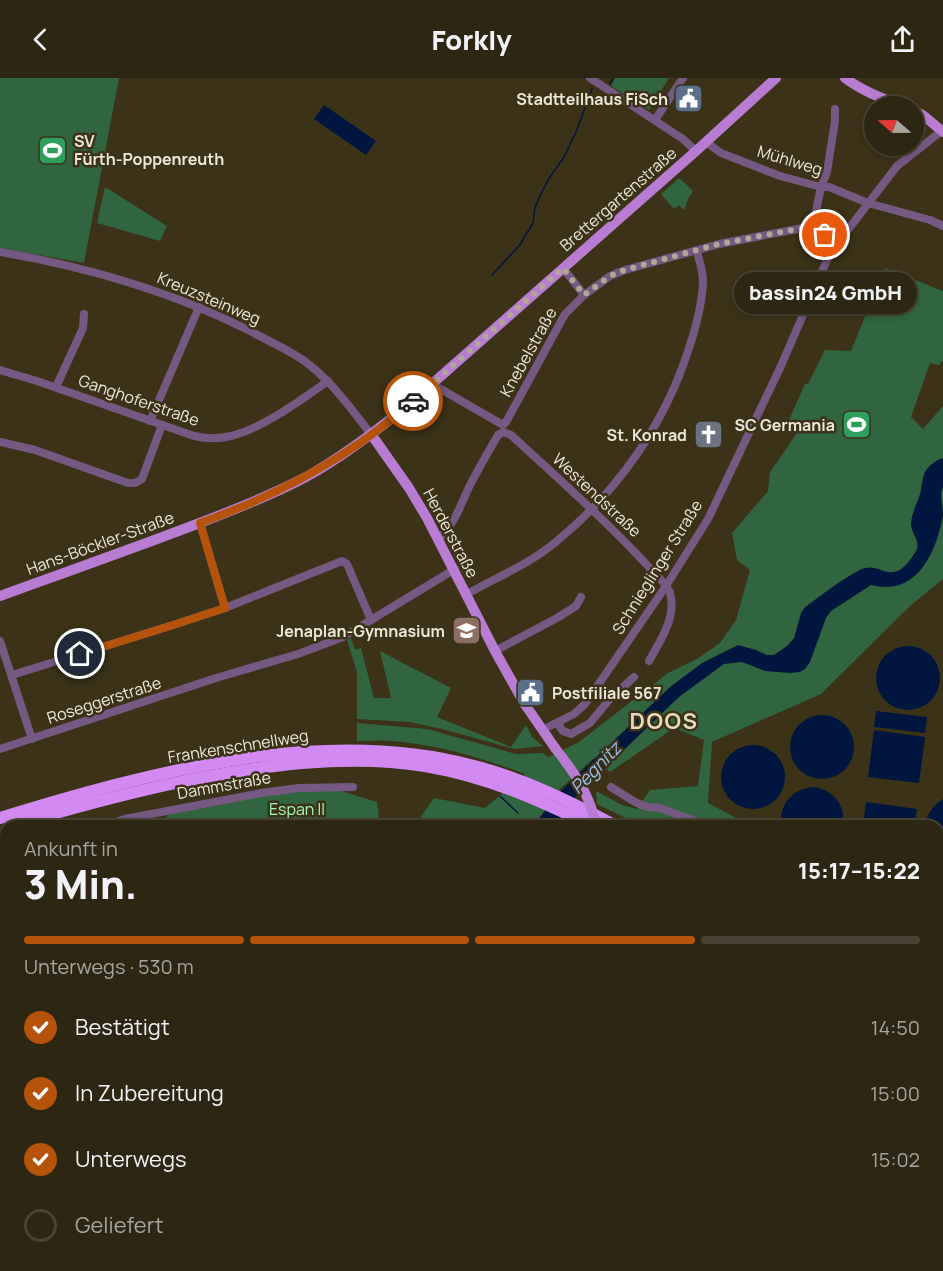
<!DOCTYPE html>
<html lang="de">
<meta charset="utf-8">
<style>
body{margin:0;font-family:Manrope,sans-serif;background:#342e1b;color:#f1f3f6;height:100vh;display:flex;flex-direction:column;font-size:22px;white-space:nowrap}
*{box-sizing:border-box;margin:0}
p{font-size:20px;color:#a6a59f}
.icon{flex:none;width:33px;height:33px;fill:none;stroke:currentColor;stroke-width:2;stroke-linecap:round;stroke-linejoin:round}
.map{position:relative;flex:1;overflow:hidden}
.sheet{position:absolute;left:0px;top:742px;width:944px;height:452px;display:flex;flex-direction:column;background:#2c2612;border-radius:18px 18px 0 0;box-shadow:0 3px 9px #0003,0 0 0 2px #484332}
.sheet>*{flex:none}
.needle{width:39px;rotate:290deg}
.controls{position:absolute;left:864px;top:18px;display:grid;gap:12px}
.controls a{display:grid;place-items:center;width:60px;height:60px;border-radius:50%;background:#2c2612;box-shadow:0 3px 9px #0003,0 0 0 2px #484332;font-size:30px}
.pin{position:absolute;display:grid;place-items:center;width:51px;height:51px;color:#fff;margin:-26px;border:3px solid #fff;border-radius:50%;box-shadow:0 2px 6px #0007}
.courier{position:absolute;display:grid;place-items:center;width:60px;height:60px;margin:-30px;border:4px solid #b45309;border-radius:50%;background:#fff;color:#222;box-shadow:0 2px 8px #0007}
.bubble{position:absolute;height:42px;border-radius:21px;background:#2c2612;box-shadow:0 3px 9px #0003,0 0 0 2px #484332;font-size:20px;font-weight:800;line-height:42px;text-align:center}
.summary em{font-style:normal;font-weight:800}
.summary div{display:flex;flex-direction:column-reverse}
.summary{display:flex;align-items:center;justify-content:space-between;height:102px;padding:0 24px}
h1{font-size:39px;font-weight:800;line-height:45px}
.bar{display:grid;grid-template-columns:repeat(4,1fr);gap:9px 6px;align-content:center;height:72px;padding:0 24px}
.bar i{height:8px;border-radius:4px;background:#484332}
.bar .on{background:#b45309}
.bar p{grid-column:span 4}
ol{padding:0 24px;list-style:none}
li{display:flex;align-items:center;gap:18px;height:66px}
li p{margin-inline-start:auto}
li .icon{padding:6px;border-radius:50%;background:#b45309;color:#fff;stroke-width:4}
li:last-child{color:#a6a59f}
li i{width:33px;height:33px;border:3px solid #484332;border-radius:50%}
header{display:flex;justify-content:space-between;align-items:center;height:78px;padding:0 24px;background:#2c2612;font-size:27px;font-weight:800}
.map>svg:first-child{display:block}
.green{fill:#31653f}
.water{fill:#00163e}
.lines{fill:none;stroke-linecap:round;stroke-linejoin:round}
.stream{stroke:#00163e;stroke-width:1.5}
.minor{stroke:#765983;stroke-width:8}
.major{stroke:#b87cd2;stroke-width:10}
.highway{stroke:#d289f1;stroke-width:12}
.rail-casing{stroke:#d1cbb9;stroke-width:4}
.rail{stroke:#3b3218;stroke-width:1.5;stroke-dasharray:4.5;stroke-linecap:butt}
.major-bridge{stroke:#b87cd2;stroke-width:10}
.done{stroke:#afa895;stroke-width:6;stroke-dasharray:0 10.8}
.route{stroke:#b45309;stroke-width:8}
.labels{text-anchor:middle;stroke-width:5;stroke-linejoin:round;paint-order:stroke}
.poi-label{font-size:16px;font-weight:bold;fill:#ede8d8;stroke:#3b3218;text-anchor:end}
.street-label{font-size:16px;fill:#ede8d8;stroke:#3b3218}
.park-label{font-size:16px;fill:#9ffdb6;stroke:#3b3218}
.water-label{font-size:18px;font-style:italic;fill:#9fc0f2;stroke:#3b3218}
.district-label{font-size:22px;font-weight:bold;letter-spacing:1.5px;fill:#e5dabb;stroke:#3b3218}
</style>
<header><svg class="icon" aria-label="back" viewBox="0 0 24 24"><path d="M15 5l-7 7 7 7"/></svg>Forkly<svg class="icon" aria-label="share" viewBox="0 0 24 24"><path d="M12 15V3M7 8l5-5 5 5M5 13v7h14v-7"/></svg></header>
<div class="map">
<svg width="943" height="1193" viewBox="0 0 943 1193">
<rect width="100%" height="100%" fill="#3b3218"/>
<g class="green">
<polygon points="0,0 119,0 84,185 0,170"/>
<polygon points="615,0 669,0 649,32 611,8"/>
<polygon points="679,100 693,113 689,119 684,132 679,127 674,131 661,116"/>
<polygon points="105,109 167,148 160,163 97,145"/>
<path d="M885,190L943,213V282L939,287L930,285L911,339L923,351L943,328V501L911,527L821,616L712,664L708,725L751,748H642L597,726L596,713L622,727L637,731L650,712L698,708L704,662L674,650L610,694L594,680L561,710L533,748H409L418,743L434,720L485,730L525,696C482,680 436,666 390,663C379,662 368,663 357,663V645L427,651L516,676L543,675L548,679L579,664L668,595L697,581L720,565L736,542L750,492L737,482L732,455L768,413L770,394L799,352L788,344L805,306H808L825,272L851,273Z"/>
<polygon points="351,560 355,572 361,570 374,620 391,620 380,573 451,610 437,639 511,669 526,647 532,659 543,668 515,671 442,651 409,644 357,641 357,594 347,562"/>
<polygon points="338,712 377,724 380,748 159,748 171,734 287,714"/>
<polygon points="6,831 6,875 0,876 0,833"/>
<polygon points="943,846 943,905 938,895 938,854"/>
<polygon points="6,1064 6,1188 53,1188 54,1190 59,1192 58,1188 327,1188 322,1193 0,1193 0,1067"/>
</g>
<g class="water">
<polygon points="324,27 376,63 366,77 314,41"/>
<path d="M943,380V409C939,418 943,427 943,437C938,467 922,509 886,509C881,509 876,508 871,507L831,533L826,540L810,584L805,591L800,594L790,595L765,593L742,584L724,586L679,619L577,717L556,748H534L562,712L670,609L702,585L738,567L756,572L767,577H774L787,568L794,560L801,535L805,529C822,517 839,503 858,493C881,479 891,515 916,473C921,463 912,457 911,447C911,436 917,426 920,416C922,409 922,400 925,394C929,387 936,382 943,380Z"/>
<circle cx="908" cy="600" r="32"/>
<polygon points="876,633 927,639 925,655 874,649"/>
<circle cx="822" cy="669" r="32"/>
<polygon points="874,652 925,659 919,705 868,699"/>
<circle cx="753" cy="699" r="32"/>
<path d="M814,709C834,712 846,728 843,748H781C779,727 791,711 814,709Z"/>
<path d="M943,721V779L938,775V748H925V747C927,736 933,727 943,721Z"/>
<polygon points="866,724 917,731 914,748 863,748"/>
<polygon points="117,1188 147,1188 145,1193 117,1193"/>
<polygon points="216,1188 249,1188 254,1193 218,1193"/>
<polygon points="290,1188 318,1188 312,1193 284,1193"/>
</g>
<g class="lines">
<g class="stream">
<polyline points="610,6 613,0"/>
<polyline points="492,197 519,168 533,145 535,129 541,116 548,102 564,79 576,54 592,11"/>
<polyline points="500,718 518,735"/>
<polyline points="526,743 533,748"/>
</g>
<g class="minor">
<polyline points="590,0 683,61 696,73"/>
<polyline points="835,31 835,43 827,94 821,109 813,148 837,166"/>
<polyline points="655,42 683,0"/>
<polyline points="706,64 721,75 780,98 821,109 829,109 868,125 930,142 943,148"/>
<path d="M0,174C87,189 172,213 252,254C270,264 290,272 307,285C333,305 351,331 371,356"/>
<polyline points="563,190 584,217"/>
<path d="M0,292L37,303L194,358C207,361 219,361 231,358C263,350 301,322 328,303"/>
<polyline points="432,306 503,347 506,344 565,236 584,217 610,198 625,192 719,166 813,148"/>
<polyline points="56,309 83,250 84,236"/>
<polyline points="150,343 199,229"/>
<polyline points="0,364 35,372 128,405 135,405 142,401 162,347"/>
<polyline points="200,445 225,530"/>
<path d="M439,460C455,446 461,426 470,407C479,390 488,374 498,357L503,354L511,357C557,399 604,441 647,487C653,494 667,506 670,515C677,539 660,563 649,583"/>
<path d="M467,516C497,499 530,486 557,463C618,413 665,346 689,270C696,249 702,226 703,204C703,193 699,182 697,173"/>
<polyline points="0,563 32,661"/>
<polyline points="495,573 557,540 576,528 581,519"/>
<polyline points="12,597 170,548 225,530 342,483 347,486 371,542"/>
<polyline points="557,645 563,653 571,656 590,645 609,622 634,599"/>
<polyline points="542,652 574,636 585,626 666,508 708,441 780,290 827,182 837,166 897,88 943,52"/>
<polyline points="0,671 216,600 298,576 343,559 455,491"/>
<polyline points="611,709 635,724 647,729 660,730 708,748"/>
<polyline points="102,748 125,741 261,715 299,710 353,709"/>
<polyline points="0,785 6,783"/>
<polyline points="938,799 943,799"/>
<polyline points="0,1024 6,1021"/>
<polyline points="485,1193 487,1188"/>
<polyline points="628,1193 633,1189"/>
</g>
<g class="major">
<path d="M845,0C861,12 885,22 904,28"/>
<polyline points="914,32 924,38 943,54"/>
<polyline points="371,356 409,410 427,440 495,573 524,625 555,670"/>
<path d="M0,518C63,495 126,473 189,449C229,434 268,419 306,399C342,379 375,354 407,328L696,73L776,0"/>
<polyline points="938,1014 943,1009"/>
<polyline points="938,1035 943,1031"/>
<polyline points="906,1188 910,1193"/>
<polyline points="730,1193 736,1188"/>
<polyline points="744,1193 750,1188"/>
</g>
<g class="highway">
<path d="M0,740C147,695 322,647 474,688C525,701 571,724 616,748"/>
<path d="M12,748C68,731 124,716 180,704C260,688 344,675 425,688C485,698 538,721 592,748"/>
<polyline points="938,815 943,815"/>
<polyline points="938,846 943,841"/>
<polyline points="938,905 943,911"/>
<polyline points="938,921 943,924"/>
<polyline points="938,933 943,936"/>
<polyline points="938,1053 943,1050"/>
</g>
<defs>
<g id="rail">
<polyline points="938,1027 943,1020"/>
<polyline points="938,1095 943,1091"/>
<polyline points="938,1110 943,1105"/>
<polyline points="938,1125 943,1121"/>
<polyline points="802,1193 807,1188"/>
<polyline points="836,1193 840,1188"/>
<polyline points="848,1193 853,1188"/>
<polyline points="860,1193 865,1188"/>
</g>
</defs>
<use href="#rail" class="rail-casing"/>
<use href="#rail" class="rail"/>
<path class="major-bridge" d="M555,670C574,694 591,718 596,748"/>
</g>
<g class="lines">
<polyline class="done" points="413,323 563,190 584,217 610,198 625,192 719,166 813,148 825,157"/>
<path class="route" d="M80,576L170,548L225,530L200,445C278,417 351,379 413,323"/>
</g>
<defs>
<symbol id="civic-square" viewBox="-11 -11 22 22"><rect x="-9" y="-9" width="18" height="18" rx="4" fill="#5c6f8a" stroke="#3b3218"/><path d="M-.6-6.5H3V-4.5H.6V-3L4-1V1h2V6H-6V1h2V-1L-.6-3ZM-1.2 2.5V6h2.4V2.5Z" fill="#fff"/></symbol>
<symbol id="stadium-square" viewBox="-11 -11 22 22"><rect x="-9" y="-9" width="18" height="18" rx="4" fill="#2e9e5b" stroke="#3b3218"/><path d="M0-5a6.5 5 0 1 0 0 10a6.5 5 0 1 0 0-10ZM-3.5-1.8h7v3.6h-7Z" fill="#fff"/></symbol>
<symbol id="church-square" viewBox="-11 -11 22 22"><rect x="-9" y="-9" width="18" height="18" rx="4" fill="#6b7280" stroke="#3b3218"/><path d="M-1.2-6h2.4v3.5h3.3v2.4h-3.3V6h-2.4V-.1h-3.3v-2.4h3.3Z" fill="#fff"/></symbol>
<symbol id="school-square" viewBox="-11 -11 22 22"><rect x="-9" y="-9" width="18" height="18" rx="4" fill="#8d6e63" stroke="#3b3218"/><path d="M0-5L7-2L0 1L-7-2ZM-4 1L0 2.5L4 1V4Q0 6-4 4Z" fill="#fff"/></symbol>
</defs>
<g fill-rule="evenodd">
<use href="#civic-square" x="672" y="4" width="33" height="33"/>
<use href="#stadium-square" x="36" y="56" width="33" height="33"/>
<use href="#stadium-square" x="840" y="330" width="33" height="33"/>
<use href="#church-square" x="692" y="340" width="33" height="33"/>
<use href="#school-square" x="450" y="536" width="33" height="33"/>
<use href="#civic-square" x="514" y="598" width="33" height="33"/>
</g>
<g class="labels">
<g class="poi-label">
<text x="668" y="27">Stadtteilhaus FiSch</text>
<text x="74" y="69" text-anchor="start">SV<tspan x="74" dy="18">Fürth-Poppenreuth</tspan></text>
<text x="835" y="353">SC Germania</text>
<text x="687" y="363">St. Konrad</text>
<text x="445" y="559">Jenaplan-Gymnasium</text>
<text x="552" y="621" text-anchor="start">Postfiliale 567</text>
</g>
<g class="street-label">
<text transform="translate(790 82) rotate(17)" y="6">Mühlweg</text>
<text transform="translate(618 121) rotate(-41)" y="6">Brettergartenstraße</text>
<text transform="translate(209 220) rotate(23)" y="6">Kreuzsteinweg</text>
<text transform="translate(528 274) rotate(-61)" y="6">Knebelstraße</text>
<text transform="translate(139 322) rotate(19)" y="6">Ganghoferstraße</text>
<text transform="translate(597 417) rotate(43)" y="6">Westendstraße</text>
<text transform="translate(451 455) rotate(62)" y="6">Herderstraße</text>
<text transform="translate(100 465) rotate(-20)" y="6">Hans-Böckler-Straße</text>
<text transform="translate(657 489) rotate(-58)" y="6">Schnieglinger Straße</text>
<text transform="translate(104 622) rotate(-18)" y="6">Roseggerstraße</text>
<text transform="translate(238 668) rotate(-9)" y="6">Frankenschnellweg</text>
<text transform="translate(224 707) rotate(-10)" y="6">Dammstraße</text>
</g>
<g class="park-label">
<text x="297" y="737">Espan II</text>
</g>
<g class="water-label">
<text transform="translate(596 690) rotate(-46)" y="6">Pegnitz</text>
</g>
<g class="district-label">
<text x="664" y="651">DOOS</text>
</g>
</g>
</svg>
<div class="controls">
<a><svg class="needle" viewBox="-14 -14 28 28"><path d="M0-13l5 13h-10z" fill="#e53935"/><path d="M0 13l5-13h-10z" fill="#a6a59f"/></svg></a>
</div>
<div class="pin" style="left:825px;top:157px;background:#ea580c"><svg class="icon" aria-label="bag" viewBox="0 0 24 24"><path d="M5 8h14l-1 12H6zM9 8a3 3 0 0 1 6 0"/></svg></div>
<div class="pin" style="left:80px;top:576px;background:#1f2937"><svg class="icon" aria-label="home" viewBox="0 0 24 24"><path d="M3 11l9-7 9 7M6 9v11h12V9"/></svg></div>
<div class="courier" style="left:413px;top:323px"><svg class="icon" aria-label="car" viewBox="0 0 24 24"><path d="M5 17H2v-5l4-1 3-4h7l3 4 3 1v5h-3M9 17h6M6 11h13"/><circle cx="7" cy="17" r="2"/><circle cx="17" cy="17" r="2"/></svg></div>
<div class="bubble" style="left:734px;top:194px;width:183px">bassin24 GmbH</div>
<section class="sheet">
<div class="summary"><div><h1>3 Min.</h1><p>Ankunft in</p></div><em>15:17–15:22</em></div>
<div class="bar"><i class="on"></i><i class="on"></i><i class="on"></i><i></i><p>Unterwegs · 530 m</p></div>
<ol>
<li><svg class="icon" aria-label="check" viewBox="0 0 24 24"><path d="M5 12l5 5 9-10"/></svg>Bestätigt<p>14:50</p></li>
<li><svg class="icon" aria-label="check" viewBox="0 0 24 24"><path d="M5 12l5 5 9-10"/></svg>In Zubereitung<p>15:00</p></li>
<li><svg class="icon" aria-label="check" viewBox="0 0 24 24"><path d="M5 12l5 5 9-10"/></svg>Unterwegs<p>15:02</p></li>
<li><i></i>Geliefert</li>
</ol>
</section>
</div>
